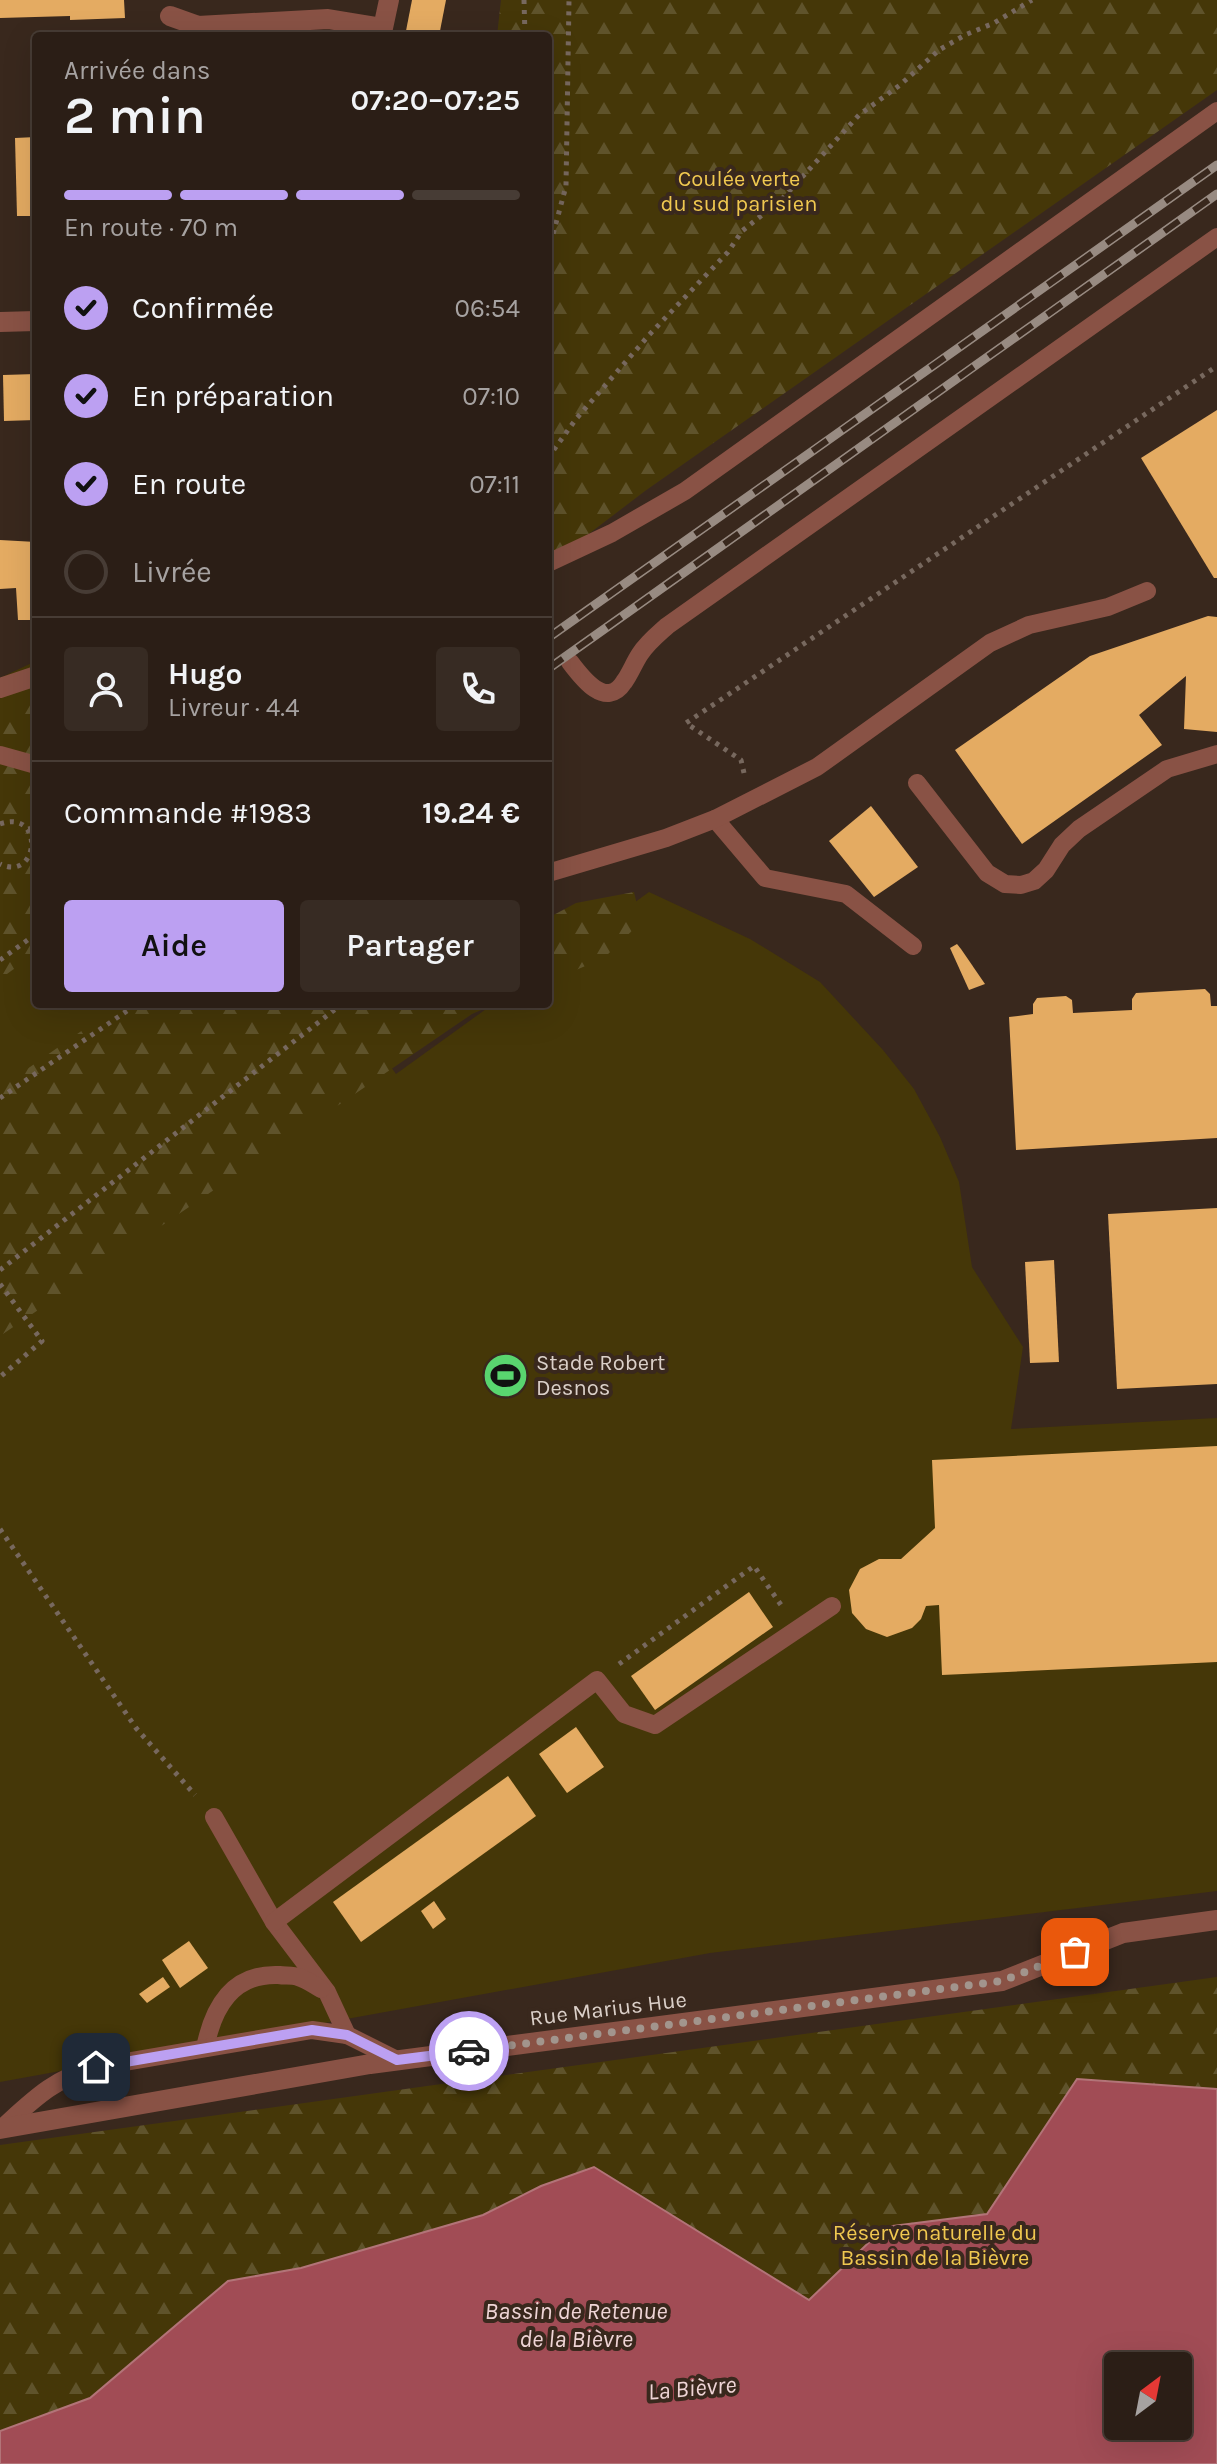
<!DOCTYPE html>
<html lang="fr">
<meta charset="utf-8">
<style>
body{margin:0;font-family:Karla,sans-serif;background:#372b23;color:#f1f3f6;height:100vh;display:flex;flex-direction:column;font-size:30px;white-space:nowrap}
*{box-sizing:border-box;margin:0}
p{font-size:26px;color:#a6a2a1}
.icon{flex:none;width:44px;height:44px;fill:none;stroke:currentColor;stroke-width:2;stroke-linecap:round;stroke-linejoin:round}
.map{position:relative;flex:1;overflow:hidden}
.panel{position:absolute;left:32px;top:32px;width:520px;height:976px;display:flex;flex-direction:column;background:#2b1e16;border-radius:8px;box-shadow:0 8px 32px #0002,0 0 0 2px #473c35}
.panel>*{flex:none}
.needle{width:52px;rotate:32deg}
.fabs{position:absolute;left:1104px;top:2352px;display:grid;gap:16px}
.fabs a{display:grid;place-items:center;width:88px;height:88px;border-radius:8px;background:#2b1e16;box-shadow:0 8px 32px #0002,0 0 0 2px #473c35;font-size:40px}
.pin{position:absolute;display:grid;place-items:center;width:68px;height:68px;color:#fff;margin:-34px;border-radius:16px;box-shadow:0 4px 12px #0006}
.courier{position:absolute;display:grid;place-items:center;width:80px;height:80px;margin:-40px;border:6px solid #bca0f2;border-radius:50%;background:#fff;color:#222;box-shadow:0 2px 10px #0007}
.overview em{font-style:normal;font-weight:600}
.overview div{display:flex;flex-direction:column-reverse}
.overview{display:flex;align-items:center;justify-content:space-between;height:136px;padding:0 32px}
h1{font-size:52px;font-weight:600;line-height:60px}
.bar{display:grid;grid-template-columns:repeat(4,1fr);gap:12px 8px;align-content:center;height:96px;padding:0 32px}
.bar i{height:10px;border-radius:6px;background:#473c35}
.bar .current{background:#bca0f2}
.bar p{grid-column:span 4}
.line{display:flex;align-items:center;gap:20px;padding:0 32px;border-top:2px solid #473c35}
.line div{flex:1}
.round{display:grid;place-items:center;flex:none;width:84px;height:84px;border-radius:8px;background:#372b23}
ol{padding:0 32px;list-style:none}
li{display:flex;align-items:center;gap:24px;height:88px}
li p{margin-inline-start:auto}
li .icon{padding:8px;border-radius:50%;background:#bca0f2;color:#111;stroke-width:4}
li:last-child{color:#a6a2a1}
li i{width:44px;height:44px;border:4px solid #473c35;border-radius:50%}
.button{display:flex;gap:16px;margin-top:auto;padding:16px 32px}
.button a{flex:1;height:92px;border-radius:8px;background:#bca0f2;color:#111;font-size:32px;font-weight:600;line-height:92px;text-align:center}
.button a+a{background:#372b23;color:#f1f3f6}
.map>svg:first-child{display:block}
.green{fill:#453708}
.forest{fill:url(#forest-firs)}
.water{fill:#a14c55;stroke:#b27478;stroke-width:2;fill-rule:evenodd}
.building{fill:#e4ab62}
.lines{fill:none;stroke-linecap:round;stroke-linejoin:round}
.path{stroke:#77685e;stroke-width:5;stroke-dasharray:4 6;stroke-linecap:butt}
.lane{stroke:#895245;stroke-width:18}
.street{stroke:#895245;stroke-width:20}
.rail-casing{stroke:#988b82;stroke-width:9}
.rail{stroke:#39281d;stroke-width:6;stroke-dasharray:18;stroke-linecap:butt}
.done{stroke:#a2958d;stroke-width:8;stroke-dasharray:0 14.4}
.route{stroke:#bca0f2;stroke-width:10}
.labels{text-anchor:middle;stroke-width:8;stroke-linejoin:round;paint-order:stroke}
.park-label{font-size:22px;fill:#f0c850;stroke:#39281d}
.poi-label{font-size:22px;fill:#dbd0c9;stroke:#39281d;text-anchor:start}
.street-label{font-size:22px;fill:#dbd0c9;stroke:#39281d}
.water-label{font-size:24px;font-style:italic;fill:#efd5d6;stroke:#39281d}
</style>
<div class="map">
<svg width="1217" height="2464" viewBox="0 0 1217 2464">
<defs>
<pattern id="forest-firs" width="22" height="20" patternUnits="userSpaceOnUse" patternTransform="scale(2)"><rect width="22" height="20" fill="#453708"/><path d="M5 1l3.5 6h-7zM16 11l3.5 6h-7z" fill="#5f532b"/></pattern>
</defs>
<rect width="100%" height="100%" fill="#39281d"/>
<polygon class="green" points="36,661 36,1004 346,1004 396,1074 493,1004 548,1004 548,965 649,892 750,939 820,982 883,1050 914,1089 940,1137 959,1182 972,1267 1023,1347 1011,1429 1217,1418 1217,1891 710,1953 0,2082 0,678"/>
<g class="forest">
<polygon points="501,0 1217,0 1217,90 645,491 548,565 548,36 497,36"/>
<polygon points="36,689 36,953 0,979 0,701"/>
<polygon points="634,892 641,922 604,958 548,982 548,918 576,903"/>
<polygon points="120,1004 495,1004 472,1014 0,1336 0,1088"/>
<polygon points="1217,1977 1217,2089 1077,2079 987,2214 885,2227 809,2300 594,2167 541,2186 483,2215 301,2268 228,2281 90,2399 0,2431 0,2145"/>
</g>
<path class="water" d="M1077,2079L1217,2089V2464H0V2431L90,2398L228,2281L301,2268L483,2215L541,2186L594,2167L809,2300L885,2227L987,2214ZM1118,2366H1178V2426H1118Z"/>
<g class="building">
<polygon points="0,0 124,0 125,18 70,20 70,16 0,18"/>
<polygon points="412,0 446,0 439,36 405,36"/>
<polygon points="36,137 36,216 17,216 15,138"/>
<polygon points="36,374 36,420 4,421 3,375"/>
<polygon points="1217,410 1217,578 1214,578 1141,458"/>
<polygon points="0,540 36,542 36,620 18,620 16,588 0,589"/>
<polygon points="1208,616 1217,617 1217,732 1184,729 1186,676 1139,715 1162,745 1022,844 955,750 1090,656"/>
<polygon points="871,806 918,867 874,897 829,841"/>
<polygon points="957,944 961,949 985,984 969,990 950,948"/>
<polygon points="1205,989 1210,994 1211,1006 1217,1006 1217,1138 1016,1150 1009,1017 1033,1014 1033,1004 1037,998 1066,996 1072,1000 1073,1013 1132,1010 1132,999 1136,993"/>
<polygon points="1217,1208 1217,1384 1117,1389 1108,1214"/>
<polygon points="1054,1260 1059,1362 1030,1363 1025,1262"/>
<polygon points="1217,1446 1217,1662 942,1675 939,1605 926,1606 921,1619 912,1628 887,1637 866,1629 852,1613 849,1590 860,1569 879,1559 901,1559 935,1528 932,1460"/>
<polygon points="749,1592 773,1627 655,1710 631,1676"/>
<polygon points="576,1727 604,1767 567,1793 539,1754"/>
<polygon points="508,1776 536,1816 361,1942 333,1902"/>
<polygon points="434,1901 446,1919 433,1929 421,1911"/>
<polygon points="189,1941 208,1968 180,1988 162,1960"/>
<polygon points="163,1977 170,1987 147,2003 139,1994"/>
</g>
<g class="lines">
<g class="path">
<polyline points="524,0 525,36"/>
<polyline points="548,253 566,186 569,0"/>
<polyline points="548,458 576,419 649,335 728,252 742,231 782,199 859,115 900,85 939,50 965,35 994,23 1032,0"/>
<polyline points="744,773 741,760 686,723 1217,366"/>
<path d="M0,824C45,808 39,883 0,864"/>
<polyline points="28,829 36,828"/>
<polyline points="0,960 36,934"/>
<polyline points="0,1098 137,1004"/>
<polyline points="0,1270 342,1004"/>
<polyline points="0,1284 42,1341 0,1377"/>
<polyline points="0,1529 136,1728 195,1795"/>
<polyline points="619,1664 754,1566 781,1605"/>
</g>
<g class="lane">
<polyline points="548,563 612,533 685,491 1217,111"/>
<path d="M570,662C582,678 606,710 624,682C630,674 634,663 640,654C647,643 657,635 667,626L1217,237"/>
<polyline points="0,755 36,765"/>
<polyline points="917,783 987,873 1005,884 1021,885 1034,881 1046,870 1062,845 1079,829 1167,769 1217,754"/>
<polyline points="715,819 765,878 846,894 913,946"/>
<polyline points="548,873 666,838 715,819 817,767 990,643 1029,625 1108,607 1147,591"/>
<polyline points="214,1817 274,1922 327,1992 347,2035"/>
<polyline points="274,1922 597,1680 624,1714 655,1725 832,1606"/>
<path d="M205,2048C213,2008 232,1973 279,1975C285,1976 293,1975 298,1977C306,1979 314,1985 321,1989"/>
<path d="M2,2128C34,2099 53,2079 96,2067L312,2030L347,2035L397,2060"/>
</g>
<g class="street">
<polyline points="170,16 198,26 328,19 383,28 389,0"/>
<polyline points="0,322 36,321"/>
<polyline points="0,688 36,676"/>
<polyline points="0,2129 370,2064 1002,1981 1123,1933 1217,1920"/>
</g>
<defs>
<g id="rail">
<polyline points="548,638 1217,165"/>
<polyline points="548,669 1217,194"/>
</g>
</defs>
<use href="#rail" class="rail-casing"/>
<use href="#rail" class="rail"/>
</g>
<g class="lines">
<polyline class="done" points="469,2051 1002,1981 1075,1952"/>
<polyline class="route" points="96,2067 312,2030 347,2035 397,2060 469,2051"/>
</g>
<defs>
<symbol id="stadium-disc" viewBox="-11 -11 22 22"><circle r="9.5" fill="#59d56f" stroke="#39281d"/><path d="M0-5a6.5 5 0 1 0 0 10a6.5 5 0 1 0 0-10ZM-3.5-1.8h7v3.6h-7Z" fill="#111"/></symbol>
</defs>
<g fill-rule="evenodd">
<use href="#stadium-disc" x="480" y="1350" width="51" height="51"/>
</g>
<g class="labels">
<g class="park-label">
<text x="739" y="186">Coulée verte<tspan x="739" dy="25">du sud parisien</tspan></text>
<text x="935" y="2240">Réserve naturelle du<tspan x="935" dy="25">Bassin de la Bièvre</tspan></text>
</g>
<g class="poi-label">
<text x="536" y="1370">Stade Robert<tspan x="536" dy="25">Desnos</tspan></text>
</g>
<g class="street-label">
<text transform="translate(608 2008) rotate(-7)" y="8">Rue Marius Hue</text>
</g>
<g class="water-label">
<text x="576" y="2319">Bassin de Retenue<tspan x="576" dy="28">de la Bièvre</tspan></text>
<text transform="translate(692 2388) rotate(-5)" y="8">La Bièvre</text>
</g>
</g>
</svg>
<div class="fabs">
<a><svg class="needle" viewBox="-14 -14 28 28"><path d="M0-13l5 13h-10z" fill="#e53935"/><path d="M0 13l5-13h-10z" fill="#a6a2a1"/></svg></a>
</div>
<div class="pin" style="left:1075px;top:1952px;background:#ea580c"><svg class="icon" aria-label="bag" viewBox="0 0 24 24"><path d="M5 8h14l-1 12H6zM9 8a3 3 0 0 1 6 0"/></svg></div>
<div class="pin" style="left:96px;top:2067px;background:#1f2937"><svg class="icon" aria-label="home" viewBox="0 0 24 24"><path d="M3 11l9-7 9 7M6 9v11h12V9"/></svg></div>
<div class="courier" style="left:469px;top:2051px"><svg class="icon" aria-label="car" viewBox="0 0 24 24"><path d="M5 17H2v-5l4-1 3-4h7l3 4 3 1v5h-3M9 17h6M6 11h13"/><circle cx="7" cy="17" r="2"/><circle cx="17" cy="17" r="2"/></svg></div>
<section class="panel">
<div class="overview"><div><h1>2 min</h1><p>Arrivée dans</p></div><em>07:20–07:25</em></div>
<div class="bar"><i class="current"></i><i class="current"></i><i class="current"></i><i></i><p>En route · 70 m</p></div>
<ol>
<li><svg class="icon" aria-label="check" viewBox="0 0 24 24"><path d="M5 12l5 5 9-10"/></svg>Confirmée<p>06:54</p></li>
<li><svg class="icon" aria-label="check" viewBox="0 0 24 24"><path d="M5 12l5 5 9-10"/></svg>En préparation<p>07:10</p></li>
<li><svg class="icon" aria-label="check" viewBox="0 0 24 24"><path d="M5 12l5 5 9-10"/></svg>En route<p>07:11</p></li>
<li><i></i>Livrée</li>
</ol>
<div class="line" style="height:144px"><a class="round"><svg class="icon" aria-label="person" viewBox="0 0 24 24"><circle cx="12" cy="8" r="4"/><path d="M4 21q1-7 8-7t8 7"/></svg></a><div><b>Hugo</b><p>Livreur · 4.4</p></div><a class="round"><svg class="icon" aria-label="phone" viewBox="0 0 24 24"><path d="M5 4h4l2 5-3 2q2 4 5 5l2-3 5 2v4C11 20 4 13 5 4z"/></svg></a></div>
<div class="line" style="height:104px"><div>Commande #1983</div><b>19.24 €</b></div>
<div class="button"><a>Aide</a><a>Partager</a></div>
</section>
</div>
